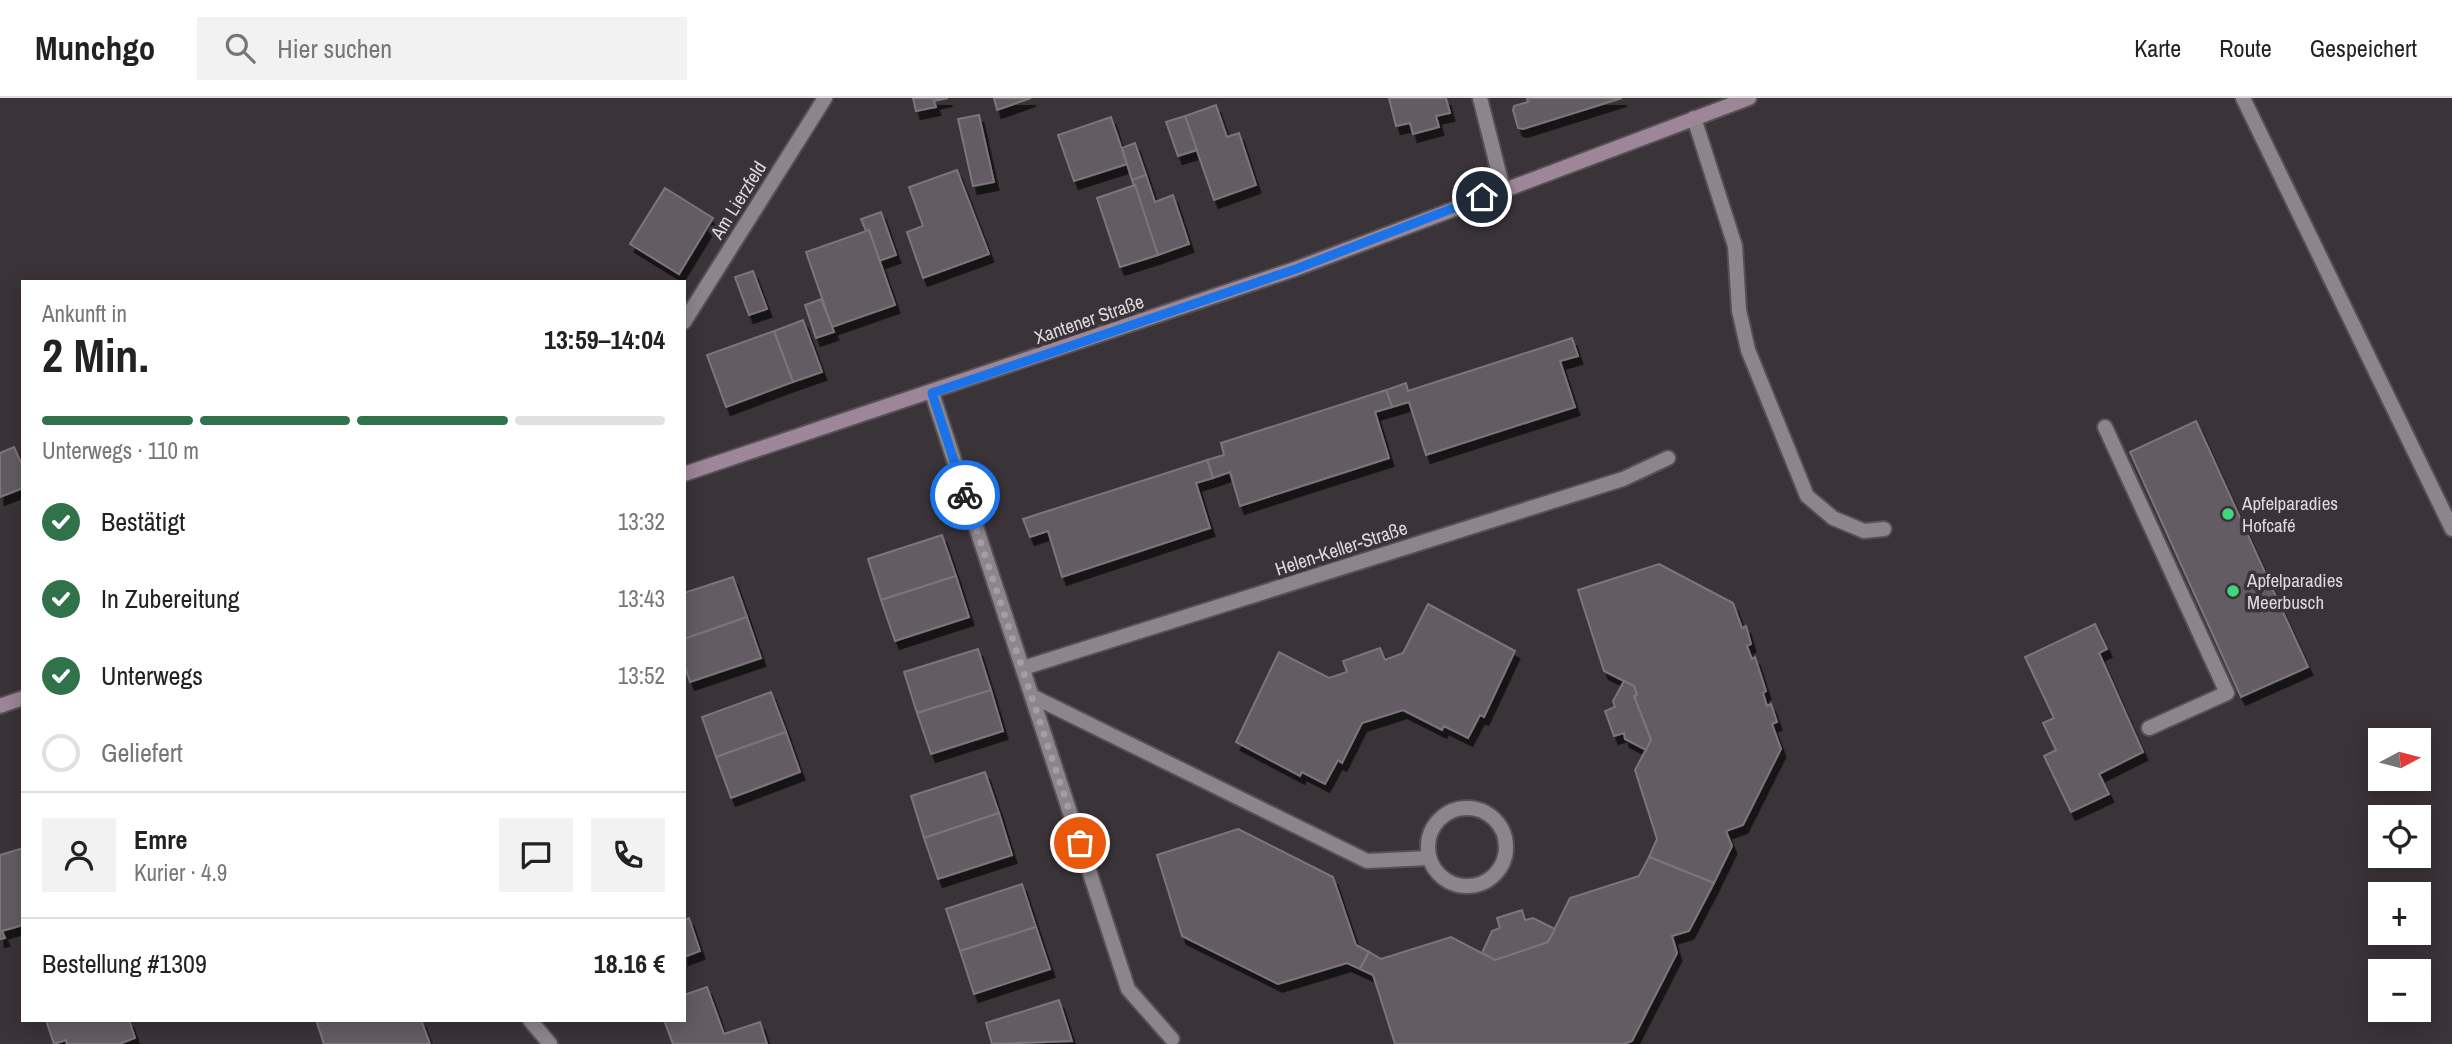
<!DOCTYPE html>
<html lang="de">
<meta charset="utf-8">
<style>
body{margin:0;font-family:"Archivo Narrow",sans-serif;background:#f2f2f2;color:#222;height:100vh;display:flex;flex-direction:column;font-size:26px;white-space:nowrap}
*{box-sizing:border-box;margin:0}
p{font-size:23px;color:#767676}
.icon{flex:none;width:38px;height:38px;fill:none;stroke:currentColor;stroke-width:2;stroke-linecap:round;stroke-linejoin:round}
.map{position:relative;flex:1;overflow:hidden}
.drawer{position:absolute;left:21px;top:182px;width:665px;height:742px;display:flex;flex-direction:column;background:#fff;border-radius:0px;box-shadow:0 4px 18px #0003}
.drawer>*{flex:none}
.needle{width:46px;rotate:83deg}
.fabs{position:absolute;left:2368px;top:630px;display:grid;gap:14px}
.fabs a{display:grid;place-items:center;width:63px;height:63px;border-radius:0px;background:#fff;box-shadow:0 4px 18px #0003;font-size:35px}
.pin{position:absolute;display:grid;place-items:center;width:60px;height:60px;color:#fff;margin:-30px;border:4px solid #fff;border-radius:50%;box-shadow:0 2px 7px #0007}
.courier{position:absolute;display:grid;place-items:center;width:70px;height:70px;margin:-35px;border:5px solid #1a73e8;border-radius:50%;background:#fff;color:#222;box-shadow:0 2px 9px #0007}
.head em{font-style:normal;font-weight:700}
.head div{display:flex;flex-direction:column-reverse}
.head{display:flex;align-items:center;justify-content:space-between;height:119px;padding:0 21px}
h1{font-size:46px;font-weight:700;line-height:52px}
.bar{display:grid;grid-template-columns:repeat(4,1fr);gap:10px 7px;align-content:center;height:84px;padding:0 21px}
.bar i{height:9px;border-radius:5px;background:#e0e0e0}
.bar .current{background:#30734a}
.bar p{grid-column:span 4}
.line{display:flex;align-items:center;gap:18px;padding:0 21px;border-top:2px solid #e0e0e0}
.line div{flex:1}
.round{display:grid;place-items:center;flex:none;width:74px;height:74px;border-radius:0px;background:#f2f2f2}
ol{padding:0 21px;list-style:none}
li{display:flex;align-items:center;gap:21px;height:77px}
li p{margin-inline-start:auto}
li .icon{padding:7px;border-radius:50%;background:#30734a;color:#fff;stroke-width:4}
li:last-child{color:#767676}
li i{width:38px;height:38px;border:4px solid #e0e0e0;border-radius:50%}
header{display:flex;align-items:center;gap:42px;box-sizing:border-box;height:98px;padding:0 35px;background:#fff;border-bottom:2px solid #e0e0e0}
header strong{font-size:33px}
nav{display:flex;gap:38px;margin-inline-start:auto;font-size:24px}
.search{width:490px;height:63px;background:#f2f2f2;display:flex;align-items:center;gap:18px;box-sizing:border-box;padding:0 24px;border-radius:0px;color:#767676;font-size:26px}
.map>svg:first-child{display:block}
.building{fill:#645d63;stroke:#7c747a;stroke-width:2;filter:url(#shadow)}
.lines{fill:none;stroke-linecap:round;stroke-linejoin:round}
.lane-casing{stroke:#555055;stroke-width:18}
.street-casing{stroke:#555055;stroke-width:18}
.secondary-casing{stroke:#555055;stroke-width:18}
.lane{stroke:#8c858a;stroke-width:14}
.street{stroke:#8c858a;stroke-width:14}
.secondary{stroke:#9c8698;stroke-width:14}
.done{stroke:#a39ea3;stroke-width:7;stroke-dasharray:0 12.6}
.route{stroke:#1a73e8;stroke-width:9}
.poi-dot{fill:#40d77c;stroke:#3a3338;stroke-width:2.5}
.labels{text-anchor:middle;stroke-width:7;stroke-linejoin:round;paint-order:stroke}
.street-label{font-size:19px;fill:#dcd8dc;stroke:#3a3338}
.poi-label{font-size:19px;fill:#dcd8dc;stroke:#3a3338;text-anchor:start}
</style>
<header>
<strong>Munchgo</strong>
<div class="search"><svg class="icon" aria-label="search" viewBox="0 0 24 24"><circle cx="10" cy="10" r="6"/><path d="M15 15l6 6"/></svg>Hier suchen</div>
<nav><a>Karte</a><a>Route</a><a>Gespeichert</a></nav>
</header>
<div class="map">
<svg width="2452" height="946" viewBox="0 0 2452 946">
<defs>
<filter id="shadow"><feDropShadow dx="4.5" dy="8" stdDeviation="0" flood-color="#0009"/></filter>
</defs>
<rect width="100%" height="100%" fill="#3a3338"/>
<g class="building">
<polygon points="913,0 948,0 934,3 936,9 916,13"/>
<polygon points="994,0 1031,0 997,12"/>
<polygon points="1389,0 1446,0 1450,15 1436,18 1439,29 1413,36 1410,25 1396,28"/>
<polygon points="1527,0 1622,0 1523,31 1518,30 1513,12 1514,8 1528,4"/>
<polygon points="1216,7 1227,39 1239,35 1256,87 1214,102 1185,18"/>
<polygon points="979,17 994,84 973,88 958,21"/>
<polygon points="1185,18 1197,52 1178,58 1166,24"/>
<polygon points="1111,19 1127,66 1074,83 1058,37"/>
<polygon points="1135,45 1146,77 1132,82 1122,50"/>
<polygon points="957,72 989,156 923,180 907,134 923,128 909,89"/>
<polygon points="1146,77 1155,104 1173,97 1189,146 1158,157 1132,82"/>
<polygon points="1135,87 1158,157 1120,169 1097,100"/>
<polygon points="665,90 713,120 679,176 630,146"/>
<polygon points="881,114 896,157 879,163 869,132 866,133 861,121"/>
<polygon points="869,132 895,207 832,229 806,154"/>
<polygon points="753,173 767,211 749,217 735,179"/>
<polygon points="821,201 834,234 816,240 805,207"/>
<polygon points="803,222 822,274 793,284 774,233"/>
<polygon points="774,233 793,284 726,309 707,257"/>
<polygon points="1572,240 1578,258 1560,263 1575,309 1426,357 1409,304 1392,309 1386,292 1406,285 1408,293"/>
<polygon points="1386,292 1392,309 1375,314 1389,360 1240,408 1230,374 1213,380 1207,362 1224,357 1221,345"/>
<polygon points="2196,323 2308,569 2241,599 2130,354"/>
<polygon points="14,349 23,369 23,390 0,399 0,355"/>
<polygon points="1207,362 1213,380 1196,385 1210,430 1062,479 1048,433 1030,439 1023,421"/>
<polygon points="942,437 956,478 881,502 868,461"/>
<polygon points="1659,466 1733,505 1742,530 1746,528 1751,546 1747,548 1752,561 1755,559 1766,593 1763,595 1767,608 1771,606 1777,624 1772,626 1781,651 1743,727 1726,733 1732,748 1714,785 1649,759 1657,741 1635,672 1651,642 1634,598 1637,597 1634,588 1604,573 1578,492"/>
<polygon points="956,478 969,519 895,543 881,502"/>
<polygon points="733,479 747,519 684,541 684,495"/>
<polygon points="1428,506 1515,553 1484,619 1480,617 1468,640 1444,628 1442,632 1403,612 1381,619 1362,625 1342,665 1338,662 1325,686 1302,674 1300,678 1236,644 1279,554 1329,580 1347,574 1343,563 1380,550 1385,562 1403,555"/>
<polygon points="747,519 761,560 690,584 684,566 684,541"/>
<polygon points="2095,526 2107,551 2099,555 2143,654 2099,676 2109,696 2071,714 2044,658 2056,652 2043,625 2054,620 2025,559"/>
<polygon points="978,551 991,592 917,615 904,574"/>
<polygon points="1624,583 1634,588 1637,597 1634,598 1651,642 1646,652 1625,641 1624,635 1614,638 1605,613 1615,609 1613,603"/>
<polygon points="991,592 1003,633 931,656 917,615"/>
<polygon points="771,594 786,634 716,659 702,619"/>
<polygon points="786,634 800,674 731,700 716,659"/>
<polygon points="985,674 999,715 924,740 911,698"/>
<polygon points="999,715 1012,757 938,781 924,740"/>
<polygon points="1238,731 1333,779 1356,847 1369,854 1360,871 1347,865 1278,886 1182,838 1157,757"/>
<polygon points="23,750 23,827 2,833 5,840 0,841 0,757"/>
<polygon points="1649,759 1714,785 1689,833 1672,838 1677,855 1632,943 1624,946 1395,946 1373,877 1360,871 1369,854 1381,861 1451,839 1495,862 1539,847 1548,844 1570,800 1639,778"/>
<polygon points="1022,786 1036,829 960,853 946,811"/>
<polygon points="1522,812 1525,822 1533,820 1555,831 1548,844 1495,862 1482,855 1492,833 1500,830 1497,820"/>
<polygon points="689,820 700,853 684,859 684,822"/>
<polygon points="1036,829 1050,871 974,896 960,853"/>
<polygon points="707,889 724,936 760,924 767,946 673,946 664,922 684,922 684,897"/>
<polygon points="1059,902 1072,943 992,946 986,925"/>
<polygon points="46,922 129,922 135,940 119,946 67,946 66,942 54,946"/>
<polygon points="316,922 421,922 430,946 324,946"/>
</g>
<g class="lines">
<defs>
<g id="lane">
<polyline points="2243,0 2452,431"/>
<polyline points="1694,20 1735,148 1739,212 1748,252 1807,398 1833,420 1864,433 1884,431"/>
<polyline points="2105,329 2227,595 2149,630"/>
</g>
<g id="street">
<polyline points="1480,0 1503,91"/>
<polyline points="684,224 825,0"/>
<polyline points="932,295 1128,891 1172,941"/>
<polyline points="1023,570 1623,381 1668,360"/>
<polyline points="1032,598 1367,763 1429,760"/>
<circle cx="1467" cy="749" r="39"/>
<polyline points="530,922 550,946"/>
</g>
<g id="secondary">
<polyline points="684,376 1295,171 1749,0"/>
<polyline points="0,608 23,600"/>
</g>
</defs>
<use href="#lane" class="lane-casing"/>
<use href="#street" class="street-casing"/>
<use href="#secondary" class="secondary-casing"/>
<use href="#lane" class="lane"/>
<use href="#street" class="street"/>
<use href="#secondary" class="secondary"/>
</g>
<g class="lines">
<polyline class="done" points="965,397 1080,745"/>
<polyline class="route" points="965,397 932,295 1296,171 1482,99"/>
</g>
<g class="poi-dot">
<circle cx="2228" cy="416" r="7"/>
<circle cx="2233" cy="493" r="7"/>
</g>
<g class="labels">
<g class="street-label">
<text transform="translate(738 102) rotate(-58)" y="7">Am Lierzfeld</text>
<text transform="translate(1089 221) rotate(-19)" y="7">Xantener Straße</text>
<text transform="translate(1341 450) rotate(-18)" y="7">Helen-Keller-Straße</text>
</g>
<g class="poi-label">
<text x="2242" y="412">Apfelparadies<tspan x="2242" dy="22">Hofcafé</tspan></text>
<text x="2247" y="489">Apfelparadies<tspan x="2247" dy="22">Meerbusch</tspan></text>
</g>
</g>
</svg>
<div class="fabs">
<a><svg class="needle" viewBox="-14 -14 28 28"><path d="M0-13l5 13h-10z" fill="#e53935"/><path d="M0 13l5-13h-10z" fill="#767676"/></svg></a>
<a><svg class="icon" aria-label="locate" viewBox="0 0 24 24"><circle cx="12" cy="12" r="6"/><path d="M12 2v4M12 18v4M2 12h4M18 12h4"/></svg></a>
<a>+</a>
<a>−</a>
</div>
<div class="pin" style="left:1080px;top:745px;background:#ea580c"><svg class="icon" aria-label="bag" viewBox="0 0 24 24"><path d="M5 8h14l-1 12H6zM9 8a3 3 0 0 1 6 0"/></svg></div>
<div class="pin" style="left:1482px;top:99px;background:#1f2937"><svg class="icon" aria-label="home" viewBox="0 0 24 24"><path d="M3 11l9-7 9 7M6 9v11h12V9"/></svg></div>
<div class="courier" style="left:965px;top:397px"><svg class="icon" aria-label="bike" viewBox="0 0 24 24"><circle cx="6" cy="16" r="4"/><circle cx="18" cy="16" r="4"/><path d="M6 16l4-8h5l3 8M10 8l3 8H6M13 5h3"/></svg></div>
<section class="drawer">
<div class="head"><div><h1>2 Min.</h1><p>Ankunft in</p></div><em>13:59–14:04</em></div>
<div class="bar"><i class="current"></i><i class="current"></i><i class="current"></i><i></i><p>Unterwegs · 110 m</p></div>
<ol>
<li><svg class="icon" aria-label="check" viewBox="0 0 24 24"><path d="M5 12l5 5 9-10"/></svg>Bestätigt<p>13:32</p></li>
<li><svg class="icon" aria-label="check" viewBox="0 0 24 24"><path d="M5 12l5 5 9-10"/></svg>In Zubereitung<p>13:43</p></li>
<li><svg class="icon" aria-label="check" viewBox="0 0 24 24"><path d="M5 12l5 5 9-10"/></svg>Unterwegs<p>13:52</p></li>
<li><i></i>Geliefert</li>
</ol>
<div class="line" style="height:126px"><a class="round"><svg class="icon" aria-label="person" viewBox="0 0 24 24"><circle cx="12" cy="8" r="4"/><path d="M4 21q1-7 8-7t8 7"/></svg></a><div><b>Emre</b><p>Kurier · 4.9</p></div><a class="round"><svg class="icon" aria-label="chat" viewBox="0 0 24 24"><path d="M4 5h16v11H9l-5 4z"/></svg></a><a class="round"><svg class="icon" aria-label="phone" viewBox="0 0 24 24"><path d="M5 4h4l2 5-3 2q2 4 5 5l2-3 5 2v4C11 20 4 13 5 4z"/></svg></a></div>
<div class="line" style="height:91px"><div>Bestellung #1309</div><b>18.16 €</b></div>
</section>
</div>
